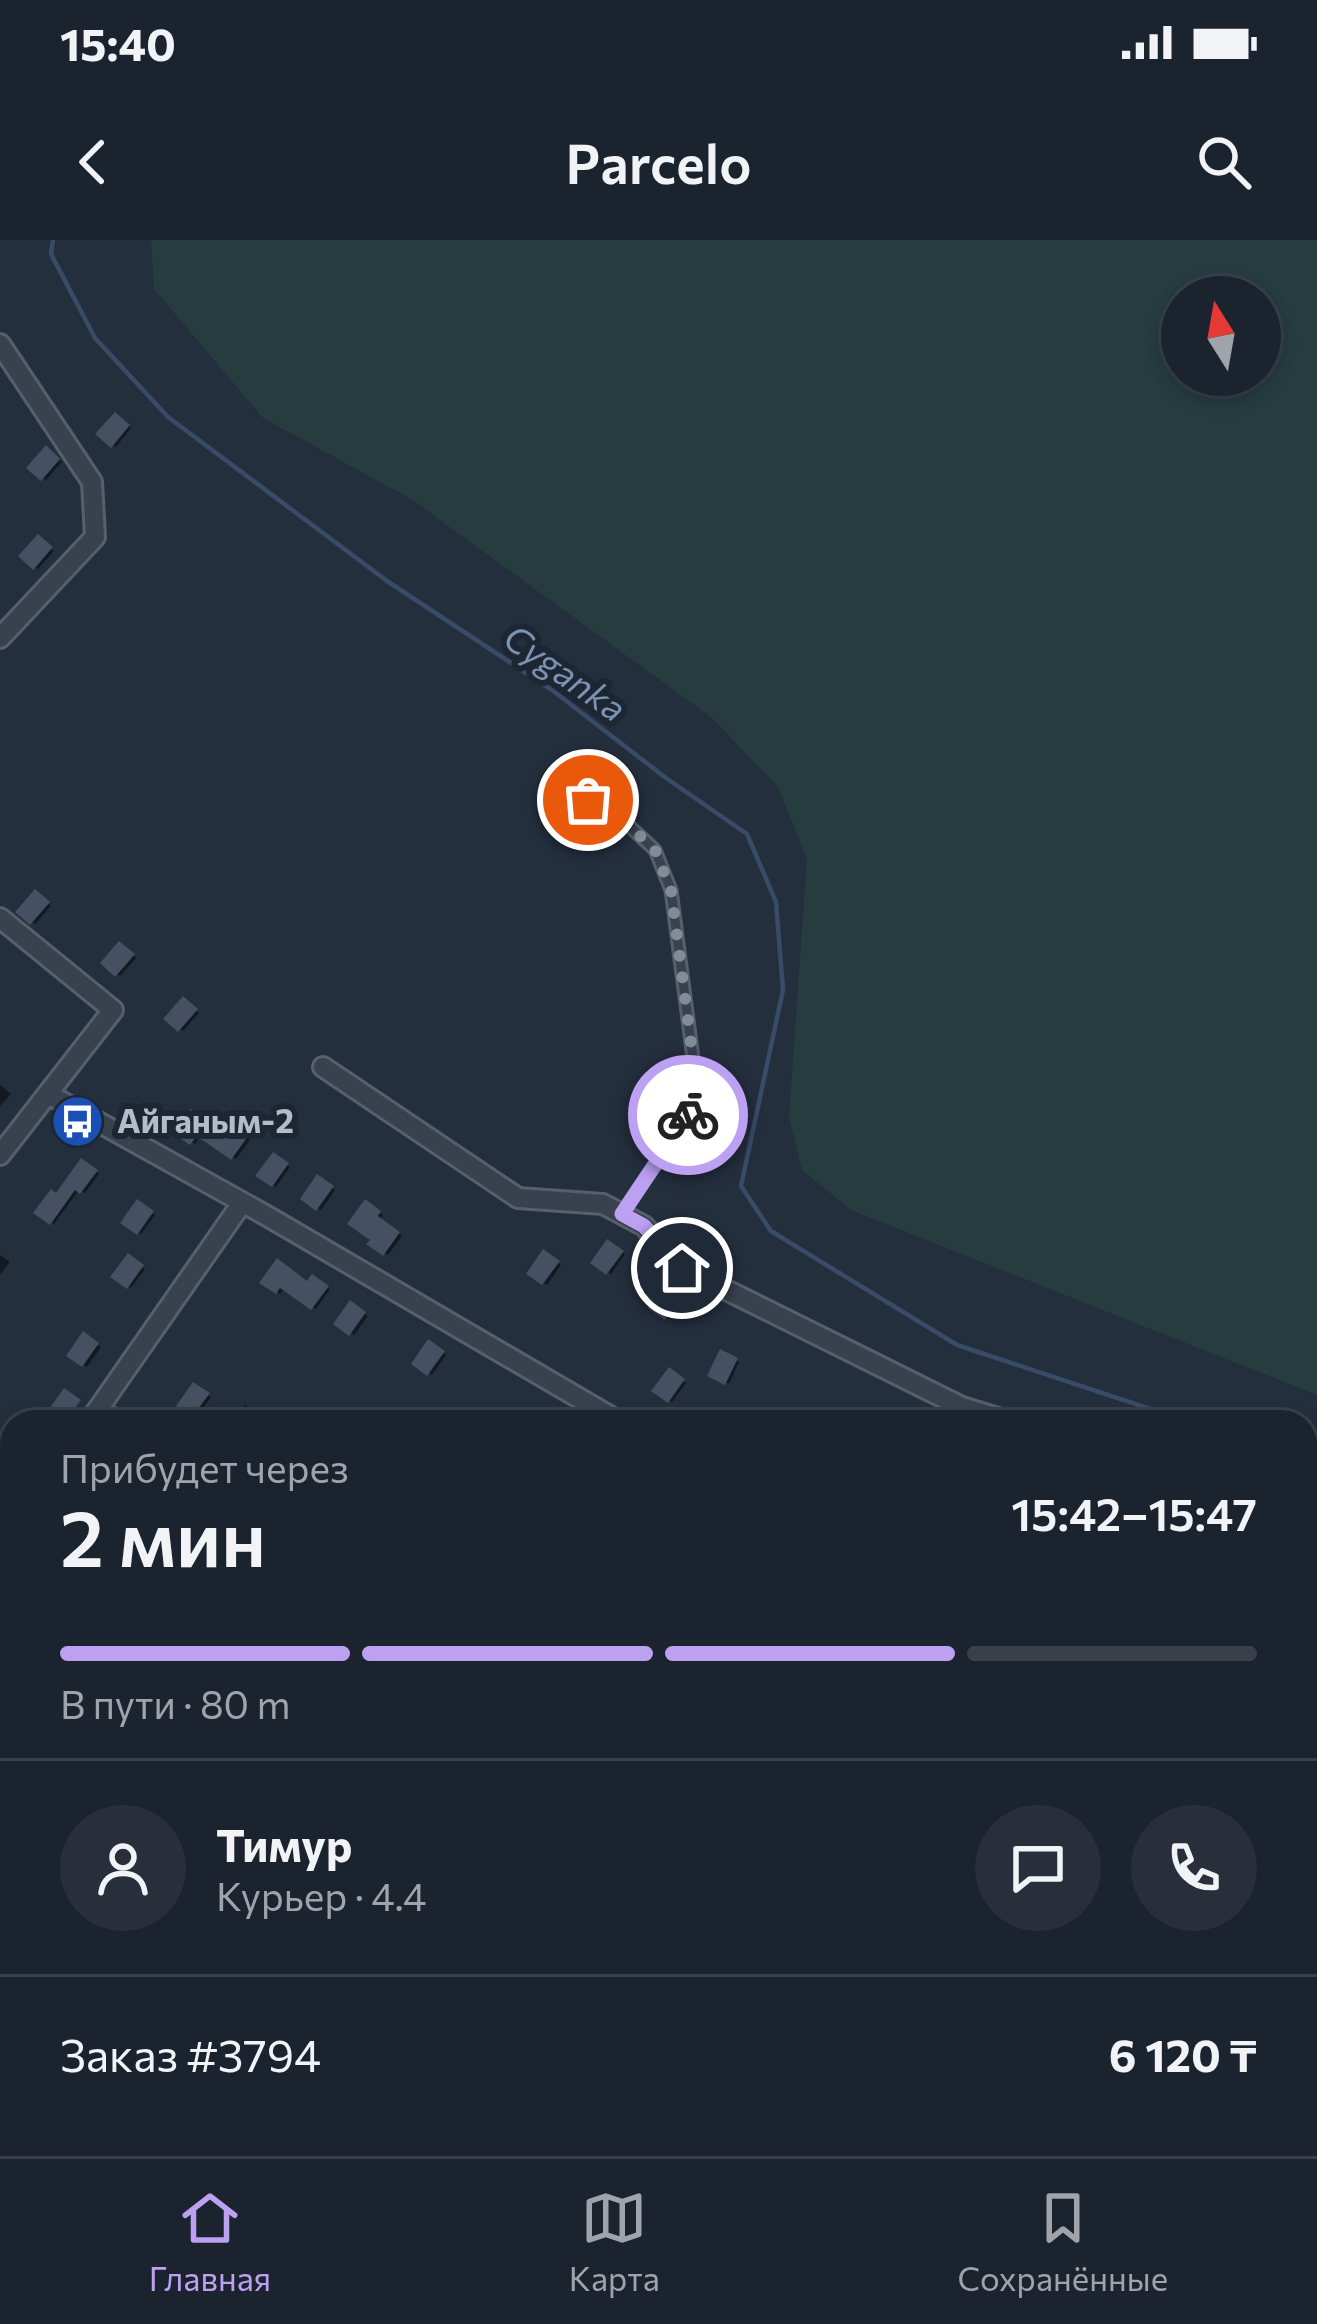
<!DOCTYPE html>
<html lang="ru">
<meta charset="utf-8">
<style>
body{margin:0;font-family:Commissioner,sans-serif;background:#282f3a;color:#f1f3f6;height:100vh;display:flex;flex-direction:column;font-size:45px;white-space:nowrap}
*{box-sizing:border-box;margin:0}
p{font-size:39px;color:#a0a4aa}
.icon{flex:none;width:66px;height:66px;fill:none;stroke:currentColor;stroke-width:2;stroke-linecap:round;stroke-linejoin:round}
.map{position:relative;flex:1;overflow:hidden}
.panel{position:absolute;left:0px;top:1170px;width:1317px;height:747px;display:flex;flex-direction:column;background:#1b232e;border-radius:36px 36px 0 0;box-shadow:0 6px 18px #0003,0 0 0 3px #39404a}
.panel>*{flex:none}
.needle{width:78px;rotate:349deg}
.buttons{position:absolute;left:1161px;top:36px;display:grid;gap:24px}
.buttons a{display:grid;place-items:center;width:120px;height:120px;border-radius:50%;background:#1b232e;box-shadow:0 6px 18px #0003,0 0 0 3px #39404a;font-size:60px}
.pin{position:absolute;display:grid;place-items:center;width:102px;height:102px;color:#fff;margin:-51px;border:6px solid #fff;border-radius:50%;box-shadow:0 3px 12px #0007}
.courier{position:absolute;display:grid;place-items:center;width:120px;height:120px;margin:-60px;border:9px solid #bca0f2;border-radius:50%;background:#fff;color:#222;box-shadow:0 3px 15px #0007}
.head em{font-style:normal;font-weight:600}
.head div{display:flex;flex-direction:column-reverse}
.head{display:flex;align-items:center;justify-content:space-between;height:204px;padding:0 60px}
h1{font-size:78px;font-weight:600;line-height:90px}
.bar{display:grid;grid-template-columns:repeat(4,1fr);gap:18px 12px;align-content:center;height:144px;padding:0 60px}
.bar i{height:15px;border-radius:9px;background:#39404a}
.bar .active{background:#bca0f2}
.bar p{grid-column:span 4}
.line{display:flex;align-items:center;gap:30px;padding:0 60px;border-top:3px solid #39404a}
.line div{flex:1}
.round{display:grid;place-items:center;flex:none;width:126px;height:126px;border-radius:63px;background:#282f3a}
.status{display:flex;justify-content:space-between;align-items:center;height:84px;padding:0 60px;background:#1b232e;direction:ltr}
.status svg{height:33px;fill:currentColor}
header{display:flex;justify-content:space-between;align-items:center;height:156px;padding:0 60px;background:#1b232e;font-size:54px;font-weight:600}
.tabs{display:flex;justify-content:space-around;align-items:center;height:168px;border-top:3px solid #39404a;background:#1b232e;font-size:33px;color:#a0a4aa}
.tabs a{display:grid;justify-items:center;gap:6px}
.tabs .active{color:#bca0f2}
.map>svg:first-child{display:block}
.green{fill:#263c3f;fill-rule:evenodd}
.shadow{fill:#0007}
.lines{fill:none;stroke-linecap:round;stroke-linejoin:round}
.stream{stroke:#394c67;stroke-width:4.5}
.building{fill:#455162}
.lane-casing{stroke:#565f6c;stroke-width:15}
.street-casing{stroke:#565f6c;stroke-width:24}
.secondary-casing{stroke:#565f6c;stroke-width:30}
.lane{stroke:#38414e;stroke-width:9}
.street{stroke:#38414e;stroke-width:18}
.secondary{stroke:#465061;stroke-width:24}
.done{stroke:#828b98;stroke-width:12;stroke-dasharray:0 21.6}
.route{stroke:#bca0f2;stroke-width:15}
.labels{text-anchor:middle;stroke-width:12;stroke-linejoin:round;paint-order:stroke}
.poi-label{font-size:33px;font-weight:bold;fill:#b4bcc9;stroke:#1d2633;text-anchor:start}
.water-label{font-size:36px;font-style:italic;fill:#7c92b1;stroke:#1d2633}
</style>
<div class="status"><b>15:40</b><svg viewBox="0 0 49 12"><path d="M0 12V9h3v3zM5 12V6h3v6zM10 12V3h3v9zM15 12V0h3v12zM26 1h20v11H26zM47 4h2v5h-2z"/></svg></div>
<header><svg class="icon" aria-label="back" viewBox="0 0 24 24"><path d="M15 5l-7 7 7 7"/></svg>Parcelo<svg class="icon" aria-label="search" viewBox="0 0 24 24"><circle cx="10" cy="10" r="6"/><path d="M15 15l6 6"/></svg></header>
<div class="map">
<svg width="1317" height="1916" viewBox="0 0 1317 1916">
<rect width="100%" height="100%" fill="#242f3e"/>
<path class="green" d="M151,0H1317V1155L851,970L802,930L789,877L807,619L778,547L711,477L411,259L263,178L154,49ZM1182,57H1260V135H1182Z"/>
<g class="shadow">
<polygon points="116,176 131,188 116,207 100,194"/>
<polygon points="49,211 62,222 46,240 30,227"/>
<polygon points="38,298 54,311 38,329 22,316"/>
<polygon points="36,653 51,666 35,684 19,671"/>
<polygon points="120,705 136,718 120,736 104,723"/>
<polygon points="183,760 199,773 183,791 167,778"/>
<polygon points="0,845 11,854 0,866"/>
<polygon points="233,888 250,900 236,919 201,895 195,904 178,893 226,897"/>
<polygon points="274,916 290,927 276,947 259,935"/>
<polygon points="82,922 99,934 85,953 79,950 54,984 38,973 57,957"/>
<polygon points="318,938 335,950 321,970 304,958"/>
<polygon points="138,963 155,975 141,994 124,983"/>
<polygon points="366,963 383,975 379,980 402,996 388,1015 370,1004"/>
<polygon points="608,1003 625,1014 611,1034 594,1022"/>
<polygon points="544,1013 561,1025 547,1045 530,1033"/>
<polygon points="0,1015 10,1022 0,1035"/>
<polygon points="128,1017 145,1029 131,1048 114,1037"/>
<polygon points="313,1038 330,1049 316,1069 285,1048 280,1054 263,1042 308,1044"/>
<polygon points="666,1048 683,1060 669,1079 652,1068"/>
<polygon points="351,1064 368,1076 354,1095 337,1083"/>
<polygon points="84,1095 101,1107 87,1127 70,1115"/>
<polygon points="429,1103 446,1115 432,1135 415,1123"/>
<polygon points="721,1113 739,1122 729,1144 711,1135"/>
<polygon points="669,1131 686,1143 672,1162 655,1151"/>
<polygon points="194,1145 211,1157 197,1177 180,1165"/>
<polygon points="245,1165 262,1177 258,1182 233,1182"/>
<polygon points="0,1214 12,1223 12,1229 1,1245"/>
</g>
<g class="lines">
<g class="stream">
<polyline points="53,0 51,14 95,98 168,177 387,341 552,450 666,538 747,594 776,662 783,750 741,946 771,991 957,1105 1190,1182"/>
<polyline points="1305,1220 1317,1224"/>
</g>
</g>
<g class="building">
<polygon points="115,172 130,185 111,208 95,194"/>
<polygon points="46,205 60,219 41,241 26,228"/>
<polygon points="38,294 53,307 33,330 18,316"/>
<polygon points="35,649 50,662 30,685 15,672"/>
<polygon points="119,701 135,714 115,737 100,723"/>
<polygon points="183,756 198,769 178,792 163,779"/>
<polygon points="191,869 225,894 232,884 248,896 231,920 197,896 190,905 173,893"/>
<polygon points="273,912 289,923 272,947 255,936"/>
<polygon points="81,918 98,930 80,954 75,950 50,985 33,973 51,949 56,953"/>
<polygon points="317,934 334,946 316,971 300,959"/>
<polygon points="137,959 154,971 137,995 120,983"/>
<polygon points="365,959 381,971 378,976 400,992 383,1016 366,1004 370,1000 347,984"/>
<polygon points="607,999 624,1011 606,1035 590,1023"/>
<polygon points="543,1009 560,1021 542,1045 526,1034"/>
<polygon points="128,1013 144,1025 127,1049 110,1037"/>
<polygon points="277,1018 307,1041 312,1034 329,1046 311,1070 280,1048 276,1054 259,1043"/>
<polygon points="666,1044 682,1056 665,1080 648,1068"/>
<polygon points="350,1060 366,1072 349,1096 333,1084"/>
<polygon points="83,1091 99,1103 82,1127 66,1116"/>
<polygon points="428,1099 445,1111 427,1136 411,1124"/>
<polygon points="720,1109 738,1118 725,1145 707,1136"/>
<polygon points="669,1127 685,1139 668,1163 651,1151"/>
<polygon points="193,1142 210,1153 192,1177 176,1166"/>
<polygon points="64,1148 81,1160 65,1182 60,1182 47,1172"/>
</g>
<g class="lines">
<defs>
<polyline id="lane" points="568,576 588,560 610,568 655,610 671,650 696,841 694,868 622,973"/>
<g id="street">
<polyline points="0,104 92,242 95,297 0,398"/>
<polyline points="0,678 113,770 0,915"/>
<polyline points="323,827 518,958 603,964 644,986 682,1028 962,1167 1011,1182"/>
<polyline points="48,854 267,976 620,1182"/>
<polyline points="98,1170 120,1182"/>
<polyline points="89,1182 242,963"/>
<polyline points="0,1297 12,1281"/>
<polyline points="1305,1318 1317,1325"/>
<polyline points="1305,1482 1317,1474"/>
<polyline points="0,1521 12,1529"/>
<polyline points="1305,1600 1317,1625"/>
<polyline points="511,1905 528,1916"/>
<polyline points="917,1905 923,1916"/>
<polyline points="1178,1905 1185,1916"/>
<polyline points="685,1916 691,1905"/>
</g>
<g id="secondary">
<polyline points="0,1796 12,1805"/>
<polyline points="146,1905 160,1916"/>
</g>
</defs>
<use href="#lane" class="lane-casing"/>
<use href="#street" class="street-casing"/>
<use href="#secondary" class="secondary-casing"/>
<use href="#lane" class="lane"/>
<use href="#street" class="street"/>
<use href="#secondary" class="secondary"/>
</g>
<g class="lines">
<polyline class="done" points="588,560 610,568 655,610 671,650 696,842 694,868 688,875"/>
<polyline class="route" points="682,1028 644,986 622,974 688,875"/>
</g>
<defs>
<symbol id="bus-disc" viewBox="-11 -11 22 22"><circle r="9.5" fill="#1a4fb4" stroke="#1d2633"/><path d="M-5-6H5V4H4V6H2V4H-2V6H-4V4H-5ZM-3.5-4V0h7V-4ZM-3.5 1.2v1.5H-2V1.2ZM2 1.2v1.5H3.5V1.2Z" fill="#fff"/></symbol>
</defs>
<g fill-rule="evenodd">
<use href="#bus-disc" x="48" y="852" width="59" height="59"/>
</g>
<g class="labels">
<g class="poi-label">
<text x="117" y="893">Айганым-2</text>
</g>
<g class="water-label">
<text transform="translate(565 433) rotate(35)" y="13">Cyganka</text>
</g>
</g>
</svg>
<div class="buttons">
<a><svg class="needle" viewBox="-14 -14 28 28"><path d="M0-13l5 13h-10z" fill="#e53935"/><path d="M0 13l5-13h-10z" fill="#a0a4aa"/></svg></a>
</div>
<div class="pin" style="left:588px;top:560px;background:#ea580c"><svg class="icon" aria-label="bag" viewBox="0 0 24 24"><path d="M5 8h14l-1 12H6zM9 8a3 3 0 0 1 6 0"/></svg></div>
<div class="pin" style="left:682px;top:1028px;background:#1f2937"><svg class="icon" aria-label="home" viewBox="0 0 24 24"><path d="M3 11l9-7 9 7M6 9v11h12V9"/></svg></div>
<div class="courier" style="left:688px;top:875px"><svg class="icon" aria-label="bike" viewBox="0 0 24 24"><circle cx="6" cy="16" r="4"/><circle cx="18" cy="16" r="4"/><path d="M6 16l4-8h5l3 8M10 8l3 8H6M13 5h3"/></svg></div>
<section class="panel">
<div class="head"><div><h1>2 мин</h1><p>Прибудет через</p></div><em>15:42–15:47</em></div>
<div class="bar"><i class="active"></i><i class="active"></i><i class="active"></i><i></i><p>В пути · 80 m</p></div>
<div class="line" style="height:216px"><a class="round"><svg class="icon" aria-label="person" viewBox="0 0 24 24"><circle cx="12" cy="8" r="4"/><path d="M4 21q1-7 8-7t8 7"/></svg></a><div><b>Тимур</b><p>Курьер · 4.4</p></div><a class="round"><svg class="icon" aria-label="chat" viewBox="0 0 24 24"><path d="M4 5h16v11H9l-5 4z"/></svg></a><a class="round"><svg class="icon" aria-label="phone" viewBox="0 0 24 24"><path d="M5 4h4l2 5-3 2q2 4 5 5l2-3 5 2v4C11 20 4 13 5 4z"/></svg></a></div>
<div class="line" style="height:156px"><div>Заказ #3794</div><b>6 120 ₸</b></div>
</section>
</div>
<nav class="tabs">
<a class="active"><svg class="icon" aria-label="home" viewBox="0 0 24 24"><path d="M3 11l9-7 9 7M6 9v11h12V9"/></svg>Главная</a>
<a><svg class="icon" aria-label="map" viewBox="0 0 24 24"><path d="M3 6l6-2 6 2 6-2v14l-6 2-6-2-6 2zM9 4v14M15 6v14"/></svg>Карта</a>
<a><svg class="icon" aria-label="saved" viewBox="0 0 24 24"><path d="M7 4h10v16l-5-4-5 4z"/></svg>Сохранённые</a>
</nav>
